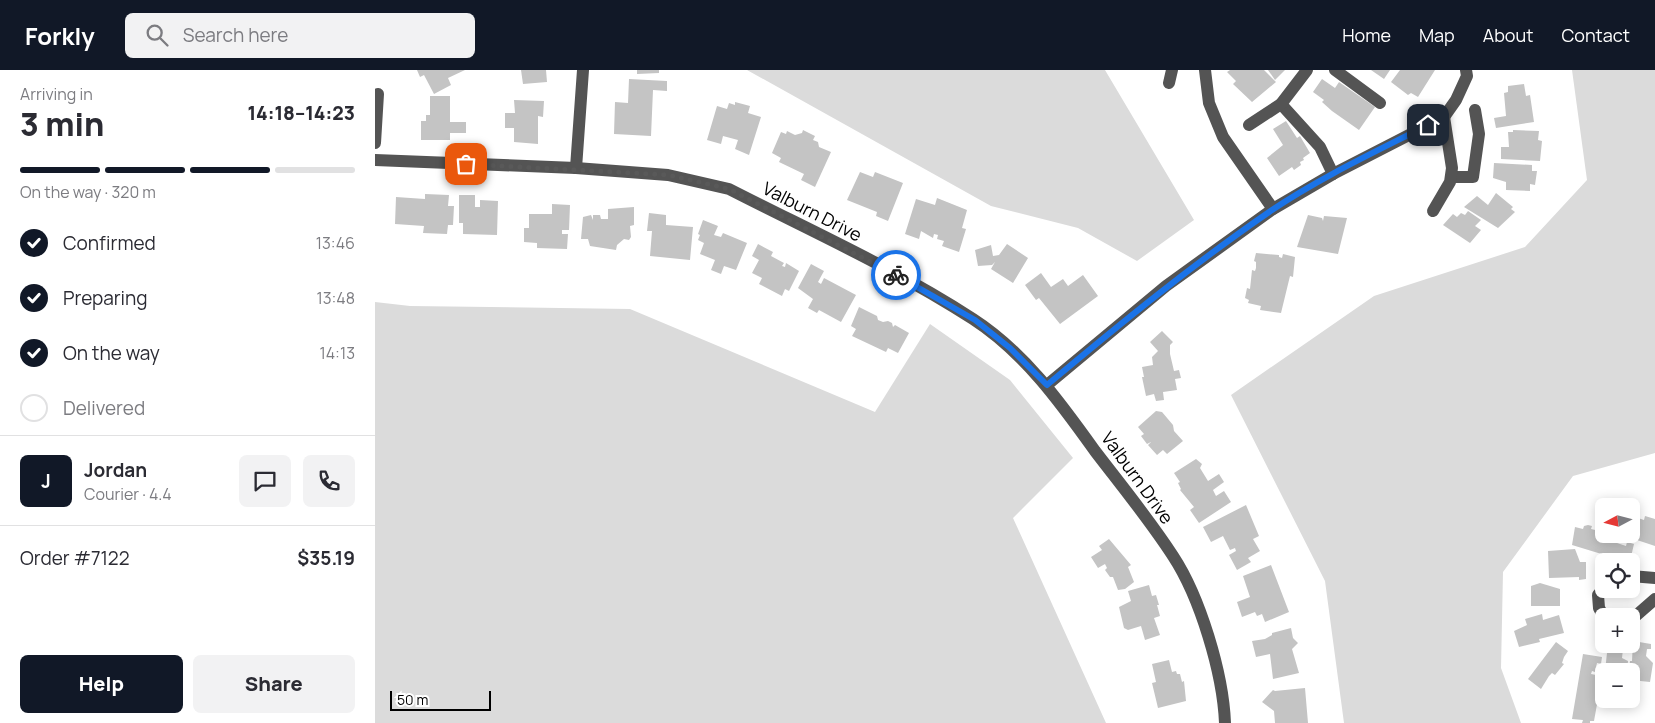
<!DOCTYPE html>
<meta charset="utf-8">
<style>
body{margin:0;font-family:Manrope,sans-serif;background:#f2f2f3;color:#2b2b33;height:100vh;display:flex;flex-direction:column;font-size:19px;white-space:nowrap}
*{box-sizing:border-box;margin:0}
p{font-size:16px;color:#7c7c81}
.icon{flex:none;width:28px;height:28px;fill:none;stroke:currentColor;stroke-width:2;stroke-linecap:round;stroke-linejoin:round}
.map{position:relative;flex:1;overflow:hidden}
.panel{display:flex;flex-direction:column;background:#fff;width:375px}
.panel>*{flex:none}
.needle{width:32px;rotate:263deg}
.tools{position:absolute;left:1220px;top:428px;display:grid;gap:10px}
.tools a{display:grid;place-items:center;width:45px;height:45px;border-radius:8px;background:#fff;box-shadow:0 2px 12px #0003;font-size:25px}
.scale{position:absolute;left:15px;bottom:12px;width:101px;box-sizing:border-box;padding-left:5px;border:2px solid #000;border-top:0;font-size:14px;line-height:18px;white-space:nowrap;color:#000;-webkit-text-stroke:4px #fff;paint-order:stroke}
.pin{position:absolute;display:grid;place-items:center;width:42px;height:42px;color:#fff;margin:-21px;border-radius:10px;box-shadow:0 2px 8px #0006}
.courier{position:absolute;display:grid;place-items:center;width:50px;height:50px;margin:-25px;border:4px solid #1a73e8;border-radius:50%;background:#fff;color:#222;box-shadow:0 1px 6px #0007}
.headline em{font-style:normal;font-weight:800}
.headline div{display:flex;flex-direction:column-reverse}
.headline{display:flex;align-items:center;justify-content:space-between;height:85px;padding:0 20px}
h1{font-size:32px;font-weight:800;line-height:38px}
.bar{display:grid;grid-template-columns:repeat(4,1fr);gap:8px 5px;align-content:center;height:60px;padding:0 20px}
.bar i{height:6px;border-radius:4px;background:#e1e1e2}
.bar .current{background:#111827}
.bar p{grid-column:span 4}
.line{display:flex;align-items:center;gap:12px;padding:0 20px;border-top:1px solid #e1e1e2}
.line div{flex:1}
.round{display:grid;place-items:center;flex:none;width:52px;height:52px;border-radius:8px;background:#f2f2f3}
ol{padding:0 20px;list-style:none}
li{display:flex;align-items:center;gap:15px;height:55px}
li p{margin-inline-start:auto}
li .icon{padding:5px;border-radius:50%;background:#111827;color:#fff;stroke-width:4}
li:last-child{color:#7c7c81}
li i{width:28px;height:28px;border:2px solid #e1e1e2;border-radius:50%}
.cta{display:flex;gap:10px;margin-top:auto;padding:10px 20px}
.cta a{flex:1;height:58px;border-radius:8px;background:#111827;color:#fff;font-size:20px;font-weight:800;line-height:58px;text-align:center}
.cta a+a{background:#f2f2f3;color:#2b2b33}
header{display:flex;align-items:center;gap:30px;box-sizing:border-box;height:70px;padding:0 25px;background:#111827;color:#fff}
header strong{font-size:24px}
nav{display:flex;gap:28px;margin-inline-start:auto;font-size:18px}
.search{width:350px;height:45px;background:#f2f2f3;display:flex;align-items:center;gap:12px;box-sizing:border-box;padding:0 18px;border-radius:8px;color:#7c7c81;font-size:19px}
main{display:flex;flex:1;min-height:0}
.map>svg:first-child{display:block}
.green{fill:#dbdbdb}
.building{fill:#c4c4c4}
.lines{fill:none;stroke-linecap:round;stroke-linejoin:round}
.minor{stroke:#545454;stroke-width:12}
.done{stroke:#595959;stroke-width:5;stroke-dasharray:0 9}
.route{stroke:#1a73e8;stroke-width:6}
.labels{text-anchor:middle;stroke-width:5;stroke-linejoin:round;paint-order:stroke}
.street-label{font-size:18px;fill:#000;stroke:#fff}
</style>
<header>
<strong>Forkly</strong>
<div class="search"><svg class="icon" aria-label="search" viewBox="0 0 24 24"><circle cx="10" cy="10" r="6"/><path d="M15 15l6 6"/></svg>Search here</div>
<nav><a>Home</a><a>Map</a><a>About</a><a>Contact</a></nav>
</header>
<main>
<section class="panel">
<div class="headline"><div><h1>3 min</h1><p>Arriving in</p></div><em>14:18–14:23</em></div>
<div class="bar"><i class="current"></i><i class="current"></i><i class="current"></i><i></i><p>On the way · 320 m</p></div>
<ol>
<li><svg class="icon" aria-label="check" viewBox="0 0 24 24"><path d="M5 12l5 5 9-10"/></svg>Confirmed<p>13:46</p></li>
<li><svg class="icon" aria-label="check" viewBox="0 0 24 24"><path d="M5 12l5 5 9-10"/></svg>Preparing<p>13:48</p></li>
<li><svg class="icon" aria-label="check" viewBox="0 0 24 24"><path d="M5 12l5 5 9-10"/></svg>On the way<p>14:13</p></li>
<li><i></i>Delivered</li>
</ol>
<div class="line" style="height:90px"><b class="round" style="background:#111827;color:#fff">J</b><div><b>Jordan</b><p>Courier · 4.4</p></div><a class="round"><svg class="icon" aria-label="chat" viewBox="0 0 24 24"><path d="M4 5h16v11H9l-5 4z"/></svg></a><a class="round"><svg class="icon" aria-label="phone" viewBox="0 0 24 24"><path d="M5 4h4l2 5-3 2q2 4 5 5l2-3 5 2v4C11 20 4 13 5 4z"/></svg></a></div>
<div class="line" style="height:65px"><div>Order #7122</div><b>$35.19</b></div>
<div class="cta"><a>Help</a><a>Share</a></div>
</section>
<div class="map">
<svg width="1280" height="653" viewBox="0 0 1280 653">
<rect width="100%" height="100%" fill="#fff"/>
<g class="green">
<polygon points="372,0 730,0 819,150 762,191 703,158 616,136"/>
<polygon points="1197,0 1280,0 1280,383 1198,406 1128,502 1126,598 1146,653 969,653 950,511 856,325 999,226 1150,177 1212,110"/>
<polygon points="0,232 35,236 255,239 500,342 555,254 635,310 698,388 638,448 731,653 0,653"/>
</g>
<g class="building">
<polygon points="42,0 90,0 73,8 76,15 59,24 49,5 45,7"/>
<polygon points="146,0 171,0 172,12 148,14"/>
<polygon points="262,0 284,0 284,3 262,4"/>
<polygon points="855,0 889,0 901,12 877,32 858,14 861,11 852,2"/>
<polygon points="893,0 910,0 900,10"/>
<polygon points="996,0 1015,0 1009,9"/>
<polygon points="1025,0 1060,0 1043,27 1036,23 1033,25 1016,12"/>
<polygon points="254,9 292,11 292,21 278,20 276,66 239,64 240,32 253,33"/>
<polygon points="947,9 960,18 964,12 1000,37 984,60 957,41 947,32 949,30 938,22"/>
<polygon points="1149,14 1151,26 1155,25 1159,52 1121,58 1119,48 1131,46 1129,23 1133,22 1133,16"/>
<polygon points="55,26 75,26 75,52 91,52 91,63 75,63 75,70 46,70 46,51 51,51 51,45 55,45"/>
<polygon points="139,30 169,31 168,47 163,46 163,74 139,72 139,58 130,58 130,43 140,43"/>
<polygon points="360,32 375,36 373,43 386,47 374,85 360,79 363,70 348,66 346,74 332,70 342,36 352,39 354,33 360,35"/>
<polygon points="911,51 922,68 925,66 935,83 928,88 929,90 925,92 926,95 919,100 917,97 904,106 892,88 908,75 898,59"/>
<polygon points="428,60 440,66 438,70 443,72 444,77 456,82 440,117 426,110 429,104 404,92 406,88 397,83 406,62 411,64 412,61 420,65 427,63"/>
<polygon points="1138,60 1164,61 1163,70 1167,71 1165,91 1126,89 1126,77 1134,77 1133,62 1138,62"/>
<polygon points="1119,93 1157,95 1157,101 1162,101 1160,115 1155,114 1155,121 1131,120 1131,112 1118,108"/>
<polygon points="485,102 498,107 500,102 528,113 513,151 501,146 502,142 472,130"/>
<polygon points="1121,123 1138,137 1136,139 1140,142 1123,158 1089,137 1102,126 1113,135"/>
<polygon points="50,124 74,125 73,136 79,136 78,155 73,155 72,164 48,163 49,156 20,154 21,127 50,129"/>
<polygon points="84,125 100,125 100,137 105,137 105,130 123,131 122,165 88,164 88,153 84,153"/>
<polygon points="562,128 592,140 587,158 591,159 584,182 567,176 569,171 562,169 563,165 559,164 558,168 546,161 544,169 530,164 541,129 560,135"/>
<polygon points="177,134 195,135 194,160 187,160 187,164 193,164 192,179 162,178 162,173 149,172 149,158 154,158 154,144 177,144"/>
<polygon points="259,137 259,155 255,156 256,167 254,170 249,169 242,175 241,180 215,176 213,169 206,169 208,147 216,145 218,150 218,145 225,145 226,149 233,149 233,139"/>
<polygon points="1093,141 1106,150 1100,156 1106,160 1095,173 1068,155 1078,144 1082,147 1086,143 1090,145"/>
<polygon points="274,143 291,145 291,155 318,157 315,190 275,186 277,161 272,161"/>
<polygon points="933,145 947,148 948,151 949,146 972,148 963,184 922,177"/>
<polygon points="328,150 343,156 339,165 346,167 348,163 372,173 361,200 349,196 346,204 336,200 340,190 325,184 329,173 323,170 325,165 323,164"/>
<polygon points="383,174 398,182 396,186 409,193 407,196 410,197 411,193 424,201 414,221 410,219 407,226 384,214 387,208 377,203 384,190 377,186"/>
<polygon points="632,174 653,188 638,213 616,199 620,192 617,195 603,196 600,180 616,175 618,186 624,185"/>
<polygon points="881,183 904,185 904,187 907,188 908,184 920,187 918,207 915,206 906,243 885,240 886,236 873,233 874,230 870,228 872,218 875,219 877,200 880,201 881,198 881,192 879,191"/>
<polygon points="436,194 449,201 443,212 446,214 449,208 481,225 466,252 444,240 442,243 433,238 438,229 423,218"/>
<polygon points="666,203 676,217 688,209 693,216 708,205 723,226 685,254 664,228 661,230 650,215"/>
<polygon points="484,237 502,246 503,250 508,252 513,251 517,253 518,257 520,255 534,263 523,283 513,278 511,282 477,266 481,259 476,256"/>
<polygon points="787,261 798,272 795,275 795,284 799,301 804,300 806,308 800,309 802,320 788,322 789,330 781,331 779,324 771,326 767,307 769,307 767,297 778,295 777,287 783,281 775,272"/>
<polygon points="781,341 787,342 798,355 799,361 808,371 792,384 788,380 782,385 773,375 776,372 772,374 766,366 769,364 763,357"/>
<polygon points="821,389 827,394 825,398 833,411 844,404 849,412 838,420 841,426 849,421 856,432 824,453 815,440 819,437 805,420 806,419 803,413 805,412 799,403"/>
<polygon points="871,435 884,466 878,469 885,481 873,488 876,492 862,500 854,485 861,481 860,478 855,480 848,466 836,472 828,457"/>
<polygon points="1256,441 1259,442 1257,446 1269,450 1270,446 1280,449 1280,476 1250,466 1251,464 1256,464"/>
<polygon points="1213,455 1217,456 1216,459 1229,462 1229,464 1243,466 1242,473 1251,476 1252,472 1259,474 1255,491 1233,488 1233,486 1197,475 1200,457 1208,459 1209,456"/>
<polygon points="734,469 756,495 753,497 759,512 750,519 743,520 738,507 735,507 730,500 732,498 730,494 723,498 716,487 727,480 724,476"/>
<polygon points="1200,479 1205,492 1211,492 1211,509 1204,510 1204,507 1174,508 1173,481"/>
<polygon points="896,495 914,542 890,552 887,544 882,546 880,542 867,547 862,532 875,527 868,506"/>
<polygon points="1165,513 1185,519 1185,536 1156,536 1156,516"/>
<polygon points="774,515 777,526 781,525 784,535 782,535 785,546 779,548 785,565 770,570 766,556 753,560 749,558 744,537 756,531 753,521"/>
<polygon points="1167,544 1168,550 1184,545 1189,563 1164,569 1165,572 1144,577 1139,561 1152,555 1150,549"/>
<polygon points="916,558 918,568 923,573 917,579 924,603 898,609 895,584 881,587 877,571 890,569 897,565 897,563"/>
<polygon points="1258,571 1276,574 1276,579 1272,579 1271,586 1278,593 1275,612 1256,610 1256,601 1254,601 1255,591 1257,591"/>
<polygon points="1181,572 1193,581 1189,587 1187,593 1189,594 1180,605 1177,603 1174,606 1166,619 1153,609"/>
<polygon points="1233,574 1252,574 1251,579 1248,579 1247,588 1253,591 1252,601 1230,601"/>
<polygon points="1208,584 1227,587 1226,594 1222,593 1220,602 1217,601 1216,604 1226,606 1226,612 1219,651 1215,651 1215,653 1207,653 1208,650 1197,649"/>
<polygon points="794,590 797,602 801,601 802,604 805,604 807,612 809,611 811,631 783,638 777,613 781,612 777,594"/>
<polygon points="930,618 933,653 900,653 899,641 887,632 898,620 900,621"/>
<polygon points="1231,629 1250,629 1245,636 1230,635"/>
</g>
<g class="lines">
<g class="minor">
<polyline points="830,0 834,33 848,67 898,139 958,104 1069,47 1081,30 1092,6 1091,0"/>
<polyline points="960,0 1005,33"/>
<polyline points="794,13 797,0"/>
<polyline points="906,34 945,77 958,104"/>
<polyline points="874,55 906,34 932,0"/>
<polyline points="0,73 3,24"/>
<path d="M0,90L201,98L293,105L354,119C436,161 521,199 598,249C649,282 685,332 720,381C746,415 774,449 798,486C825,527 848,603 850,653"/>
<polyline points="201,98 208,0"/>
<polyline points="1076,107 1098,107 1104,64 1100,40"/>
<polyline points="1058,141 1075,112 1077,98 1069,47"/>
<polyline points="672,315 791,216 898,139"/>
<polyline points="1256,506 1280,508"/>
<polyline points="1229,518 1223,525 1224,538 1229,547"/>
<polyline points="1256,550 1280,529"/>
</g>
</g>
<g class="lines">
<polyline class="done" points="91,94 293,105 354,119 521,205"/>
<path class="route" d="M521,205L600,250L635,278L672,315C745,254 818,194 897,140C946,107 1000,82 1053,55"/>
</g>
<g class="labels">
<g class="street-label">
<text transform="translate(437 142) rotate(27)" y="6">Valburn Drive</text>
<text transform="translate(762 408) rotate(54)" y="6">Valburn Drive</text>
</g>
</g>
</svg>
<div class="tools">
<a><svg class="needle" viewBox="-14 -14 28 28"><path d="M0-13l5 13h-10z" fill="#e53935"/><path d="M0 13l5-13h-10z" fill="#7c7c81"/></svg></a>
<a><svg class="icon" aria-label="locate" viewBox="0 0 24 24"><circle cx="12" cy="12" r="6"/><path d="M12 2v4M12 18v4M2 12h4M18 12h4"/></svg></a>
<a>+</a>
<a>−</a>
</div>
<div class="scale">50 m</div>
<div class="pin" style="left:91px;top:94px;background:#ea580c"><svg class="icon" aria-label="bag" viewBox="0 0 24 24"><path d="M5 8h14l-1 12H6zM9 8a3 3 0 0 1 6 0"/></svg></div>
<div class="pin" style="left:1053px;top:55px;background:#1f2937"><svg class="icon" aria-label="home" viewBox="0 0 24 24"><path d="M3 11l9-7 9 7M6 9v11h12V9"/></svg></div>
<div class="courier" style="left:521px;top:205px"><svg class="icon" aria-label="bike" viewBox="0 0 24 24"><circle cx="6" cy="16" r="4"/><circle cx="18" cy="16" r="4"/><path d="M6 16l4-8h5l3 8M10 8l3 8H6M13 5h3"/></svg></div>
</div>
</main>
